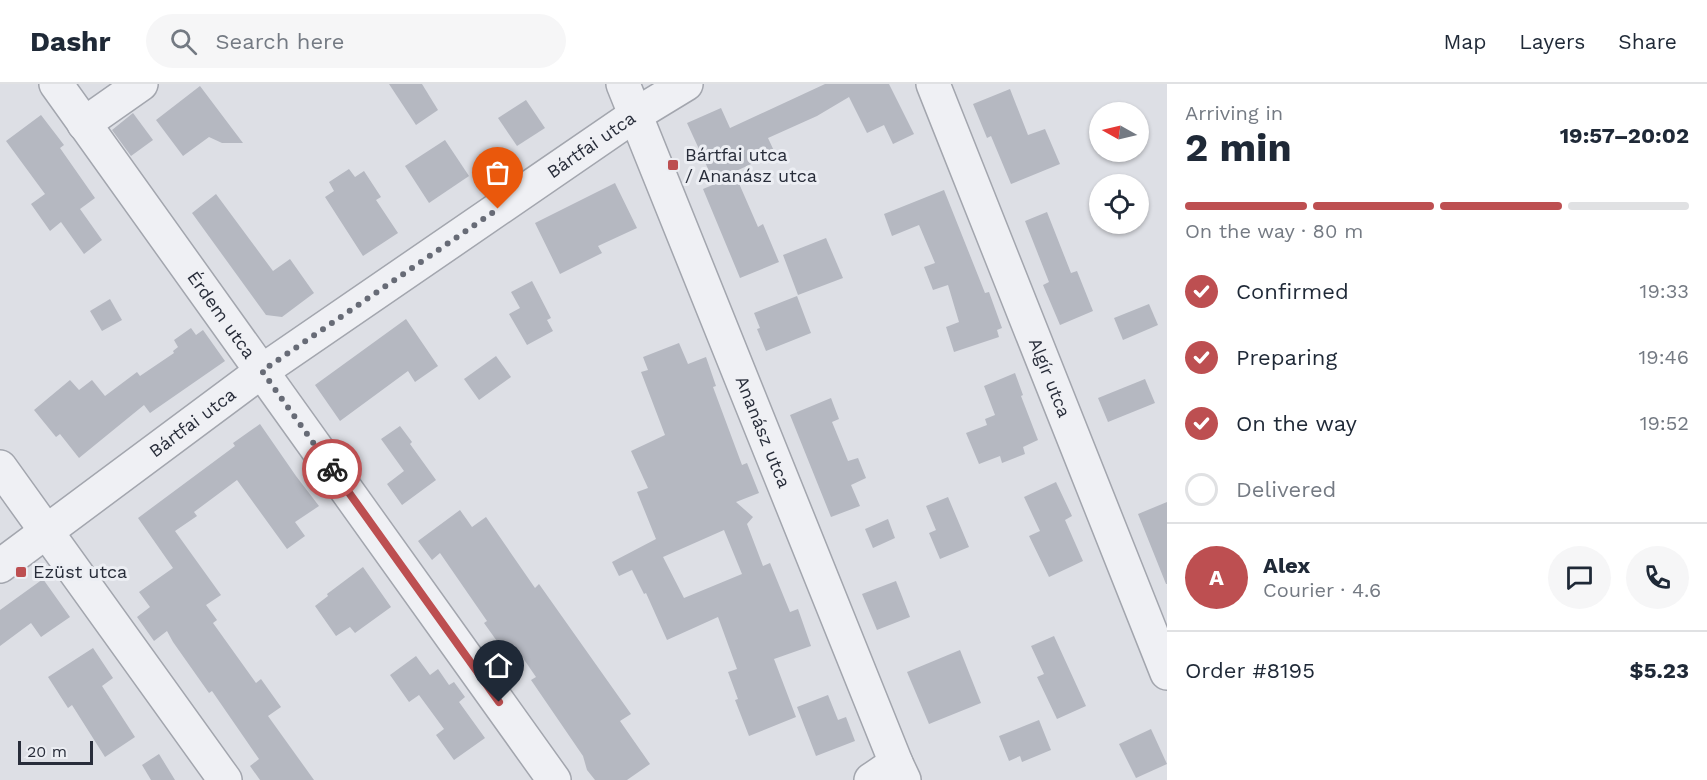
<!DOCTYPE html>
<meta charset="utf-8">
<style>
body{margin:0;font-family:"Work Sans",sans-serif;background:#f6f6f7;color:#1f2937;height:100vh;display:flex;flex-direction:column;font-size:22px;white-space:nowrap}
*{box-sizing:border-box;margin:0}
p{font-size:20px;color:#747a83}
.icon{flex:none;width:33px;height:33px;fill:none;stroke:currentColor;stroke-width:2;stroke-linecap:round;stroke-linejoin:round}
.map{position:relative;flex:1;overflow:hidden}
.panel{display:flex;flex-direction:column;background:#fff;width:540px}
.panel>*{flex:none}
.needle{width:39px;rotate:278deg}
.buttons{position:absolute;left:1089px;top:18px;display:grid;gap:12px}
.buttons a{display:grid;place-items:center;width:60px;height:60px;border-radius:50%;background:#fff;box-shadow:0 2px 4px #0004;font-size:30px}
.scale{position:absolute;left:18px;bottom:15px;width:75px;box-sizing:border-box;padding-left:6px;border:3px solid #282d3a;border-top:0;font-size:16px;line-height:21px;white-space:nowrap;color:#282d3a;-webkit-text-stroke:4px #eceef3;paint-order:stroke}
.pin{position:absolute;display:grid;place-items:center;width:51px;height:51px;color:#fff;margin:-62px -26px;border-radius:50% 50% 50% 0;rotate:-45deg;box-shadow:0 0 6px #0007}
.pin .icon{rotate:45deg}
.courier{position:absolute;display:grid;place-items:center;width:60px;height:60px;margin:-30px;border:4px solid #bd4f51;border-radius:50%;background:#fff;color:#222;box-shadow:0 2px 8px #0007}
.overview em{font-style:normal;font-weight:700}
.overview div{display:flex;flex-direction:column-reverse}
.overview{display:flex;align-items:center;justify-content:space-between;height:102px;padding:0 18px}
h1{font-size:39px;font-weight:700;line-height:45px}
.bar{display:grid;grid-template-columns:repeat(4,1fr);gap:9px 6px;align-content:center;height:72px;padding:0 18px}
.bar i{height:8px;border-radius:4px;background:#e0e1e3}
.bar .current{background:#bd4f51}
.bar p{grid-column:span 4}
.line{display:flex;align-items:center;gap:15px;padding:0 18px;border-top:2px solid #e0e1e3}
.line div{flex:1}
.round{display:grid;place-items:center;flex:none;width:63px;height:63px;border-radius:32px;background:#f6f6f7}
ol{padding:0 18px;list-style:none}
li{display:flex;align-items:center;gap:18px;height:66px}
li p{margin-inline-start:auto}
li .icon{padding:6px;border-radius:50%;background:#bd4f51;color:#fff;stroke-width:4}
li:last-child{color:#747a83}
li i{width:33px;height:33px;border:3px solid #e0e1e3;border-radius:50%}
header{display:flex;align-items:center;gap:36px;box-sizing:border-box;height:84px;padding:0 30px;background:#fff;border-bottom:2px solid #e0e1e3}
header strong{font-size:28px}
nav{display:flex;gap:33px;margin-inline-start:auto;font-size:21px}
.search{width:420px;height:54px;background:#f6f6f7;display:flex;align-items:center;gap:15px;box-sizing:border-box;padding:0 21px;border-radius:33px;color:#747a83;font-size:22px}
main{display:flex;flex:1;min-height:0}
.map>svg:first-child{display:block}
.building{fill:#b5b8c1;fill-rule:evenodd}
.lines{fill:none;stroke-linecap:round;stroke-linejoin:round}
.minor-casing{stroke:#a3a6ae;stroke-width:36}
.minor{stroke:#eff0f4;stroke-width:33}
.done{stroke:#676b76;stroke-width:6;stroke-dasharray:0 10.8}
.route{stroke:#bd4f51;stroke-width:8}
.poi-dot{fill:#bd4f51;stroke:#eceef3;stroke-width:2}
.labels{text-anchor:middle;stroke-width:6;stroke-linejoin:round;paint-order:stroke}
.street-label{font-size:18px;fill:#282d3a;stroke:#eceef3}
.poi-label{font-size:18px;fill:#282d3a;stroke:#eceef3;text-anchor:start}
</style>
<header>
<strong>Dashr</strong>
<div class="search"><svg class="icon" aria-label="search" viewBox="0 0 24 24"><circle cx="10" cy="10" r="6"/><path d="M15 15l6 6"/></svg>Search here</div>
<nav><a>Map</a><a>Layers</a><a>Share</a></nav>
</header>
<main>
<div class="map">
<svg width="1167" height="696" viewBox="0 0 1167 696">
<rect width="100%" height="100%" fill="#dddfe5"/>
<g class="building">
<polygon points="389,0 422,0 438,26 416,41"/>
<polygon points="825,0 889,0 914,50 893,60 884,41 867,49 849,13 817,32 768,54 775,69 734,88 758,143 763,140 779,178 740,194 703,105 715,100 687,39 721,24 730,44"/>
<polygon points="200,2 243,59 222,59 209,53 183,72 156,36"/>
<polygon points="1010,5 1028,51 1045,45 1060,80 1011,100 991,52 987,54 973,20"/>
<polygon points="526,16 545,44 517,62 498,34"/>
<polygon points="133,29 153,56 131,72 112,46"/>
<polygon points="41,31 64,61 60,64 95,114 80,125 102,156 84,170 61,138 50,147 31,120 45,110 6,57"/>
<polygon points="445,56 469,92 429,119 405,82"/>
<polygon points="349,85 355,93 364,87 381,113 376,116 398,149 363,172 325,113 334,107 329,98"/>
<polygon points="615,99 637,144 598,162 602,169 560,190 535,139"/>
<polygon points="944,106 985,209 989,208 1002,244 997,246 999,253 954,268 946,243 959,238 948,201 933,206 924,183 935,179 919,141 892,152 884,130"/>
<polygon points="216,110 273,187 290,175 314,209 282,233 266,231 192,129"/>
<polygon points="1047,128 1071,189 1077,187 1093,227 1060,241 1043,201 1049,198 1025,137"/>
<polygon points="826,154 843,194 798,211 783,171"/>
<polygon points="532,197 551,234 547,236 553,247 527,261 509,230 520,224 511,208"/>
<polygon points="797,212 811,249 766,267 757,245 760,244 754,229"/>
<polygon points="110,215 122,236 102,247 90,227"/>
<polygon points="1149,220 1158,241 1123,256 1114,234"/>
<polygon points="406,235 438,282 415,298 408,287 340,337 315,301"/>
<polygon points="191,244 196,251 203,246 225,277 150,329 144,321 79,374 60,350 56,353 34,326 70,296 79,306 92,296 105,312 137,288 140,292 174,269 173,267 178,263 174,256"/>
<path d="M679,259L688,280L706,273L716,302L713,303L742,381L747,379L759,409L736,418L753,433L747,440L763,482L770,479L790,528L798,525L811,562L774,575L796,633L749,652L735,616L738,615L728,588L737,585L718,533L667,556L646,509L644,510L632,486L619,492L612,478L656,455L637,408L648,404L631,367L665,351L641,288L648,286L643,273ZM724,446L742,490L684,514L663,473Z"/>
<polygon points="496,272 511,293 479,316 464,295"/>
<polygon points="1015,289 1023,311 1021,312 1038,356 1023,363 1025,370 1002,379 1000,372 979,380 966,349 987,341 985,335 995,331 984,302"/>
<polygon points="1145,295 1155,319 1108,338 1098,314"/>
<polygon points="831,314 839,335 832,338 848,377 858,374 866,394 851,401 860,422 831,433 790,331"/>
<polygon points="260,340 296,392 319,422 295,438 305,452 287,465 237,396 194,428 197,432 175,447 221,511 206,521 217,536 213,539 256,599 261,595 281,623 268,632 314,696 260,696 250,682 259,675 212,607 209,609 173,558 167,547 154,557 137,533 150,523 139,508 173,484 138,434 235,362 233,359"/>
<polygon points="400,342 412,358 410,360 436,396 402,421 387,400 404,387 381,355"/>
<polygon points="1056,398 1072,432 1065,436 1083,477 1049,493 1029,452 1040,447 1024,413"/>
<polygon points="948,413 969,463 940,475 929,449 936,446 926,422"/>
<polygon points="1167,418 1167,500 1166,500 1138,430"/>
<polygon points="460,426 472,443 486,433 535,504 539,500 631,630 620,637 650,680 627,696 595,696 587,686 583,672 531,596 536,593 514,561 504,567 484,539 487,537 440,469 432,476 418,457"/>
<polygon points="888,435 895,454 873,464 865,445"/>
<polygon points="363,483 391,523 355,549 350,543 336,552 315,522 328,512 327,510"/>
<polygon points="43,495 70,533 41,553 31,539 0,562 0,526"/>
<polygon points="896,497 910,533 877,546 862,510"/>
<polygon points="1054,552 1086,622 1057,635 1037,593 1044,590 1031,562"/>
<polygon points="93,564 113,594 102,602 135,653 105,673 72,621 68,624 48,593"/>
<polygon points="960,566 981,619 929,640 907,588"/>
<polygon points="416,572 430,591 438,585 449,601 454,598 465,613 459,618 485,654 454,676 436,651 444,645 419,611 409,618 390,591"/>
<polygon points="828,611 838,636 846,633 855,657 816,672 797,623"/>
<polygon points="1039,636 1051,666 1022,678 1020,672 1009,677 999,652"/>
<polygon points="1151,645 1167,680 1136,694 1119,660"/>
<polygon points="159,670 175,696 151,696 142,681"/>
</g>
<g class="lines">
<defs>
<g id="minor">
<path id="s1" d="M56,0L554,696"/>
<path id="s2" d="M623,0L896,679L904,696"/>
<path id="s3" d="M933,0L1167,589"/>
<polyline points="84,40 141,0"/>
<polyline points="0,383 225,696"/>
<path id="s4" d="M0,482L262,287L635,31L686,0"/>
<polyline points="871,696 896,679"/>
</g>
</defs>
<use href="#minor" class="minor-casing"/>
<use href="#minor" class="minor"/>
</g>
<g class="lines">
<polyline class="done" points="332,385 262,287 498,125"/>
<polyline class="route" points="332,385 499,618"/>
</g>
<g class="poi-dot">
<rect x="667" y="75" width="12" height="12" rx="3"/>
<rect x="15" y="482" width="12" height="12" rx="3"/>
</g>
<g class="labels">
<g class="street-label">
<text dy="6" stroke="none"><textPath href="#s4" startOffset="726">Bártfai utca</textPath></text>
<text dy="6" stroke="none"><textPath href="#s1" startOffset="284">Érdem utca</textPath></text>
<text dy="6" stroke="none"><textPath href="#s3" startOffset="316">Algír utca</textPath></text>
<text dy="6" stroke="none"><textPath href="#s4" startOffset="240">Bártfai utca</textPath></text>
<text dy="6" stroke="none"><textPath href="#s2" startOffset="375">Ananász utca</textPath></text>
</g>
<g class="poi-label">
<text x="685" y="77">Bártfai utca<tspan x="685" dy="21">/ Ananász utca</tspan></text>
<text x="33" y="494">Ezüst utca</text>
</g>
</g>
</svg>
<div class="buttons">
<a><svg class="needle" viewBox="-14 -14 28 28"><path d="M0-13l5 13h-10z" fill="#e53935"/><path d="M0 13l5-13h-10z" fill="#747a83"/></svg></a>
<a><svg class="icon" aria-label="locate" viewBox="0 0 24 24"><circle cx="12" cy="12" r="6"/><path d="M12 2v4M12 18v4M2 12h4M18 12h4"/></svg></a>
</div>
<div class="scale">20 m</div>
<div class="pin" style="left:498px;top:125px;background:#ea580c"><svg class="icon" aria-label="bag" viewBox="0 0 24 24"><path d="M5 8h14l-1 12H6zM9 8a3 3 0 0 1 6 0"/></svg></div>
<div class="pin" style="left:499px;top:618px;background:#1f2937"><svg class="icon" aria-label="home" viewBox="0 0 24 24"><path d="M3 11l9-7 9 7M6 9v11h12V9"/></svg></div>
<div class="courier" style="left:332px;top:385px"><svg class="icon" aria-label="bike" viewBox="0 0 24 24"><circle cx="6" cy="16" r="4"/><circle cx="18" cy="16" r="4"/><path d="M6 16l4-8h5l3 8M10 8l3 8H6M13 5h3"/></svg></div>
</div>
<section class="panel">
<div class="overview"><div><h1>2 min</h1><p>Arriving in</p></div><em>19:57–20:02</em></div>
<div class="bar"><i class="current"></i><i class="current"></i><i class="current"></i><i></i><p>On the way · 80 m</p></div>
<ol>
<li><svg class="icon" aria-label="check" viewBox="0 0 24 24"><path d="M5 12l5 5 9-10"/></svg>Confirmed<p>19:33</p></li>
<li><svg class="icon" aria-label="check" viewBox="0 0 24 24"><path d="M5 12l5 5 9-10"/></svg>Preparing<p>19:46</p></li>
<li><svg class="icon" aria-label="check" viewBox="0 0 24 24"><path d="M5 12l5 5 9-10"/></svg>On the way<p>19:52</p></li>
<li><i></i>Delivered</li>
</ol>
<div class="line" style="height:108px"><b class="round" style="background:#bd4f51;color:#fff">A</b><div><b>Alex</b><p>Courier · 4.6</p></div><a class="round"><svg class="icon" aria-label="chat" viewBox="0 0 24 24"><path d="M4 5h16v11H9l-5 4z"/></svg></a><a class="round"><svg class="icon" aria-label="phone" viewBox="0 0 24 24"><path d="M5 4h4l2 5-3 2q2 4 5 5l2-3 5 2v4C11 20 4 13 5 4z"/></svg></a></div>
<div class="line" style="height:78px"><div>Order #8195</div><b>$5.23</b></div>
</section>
</main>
